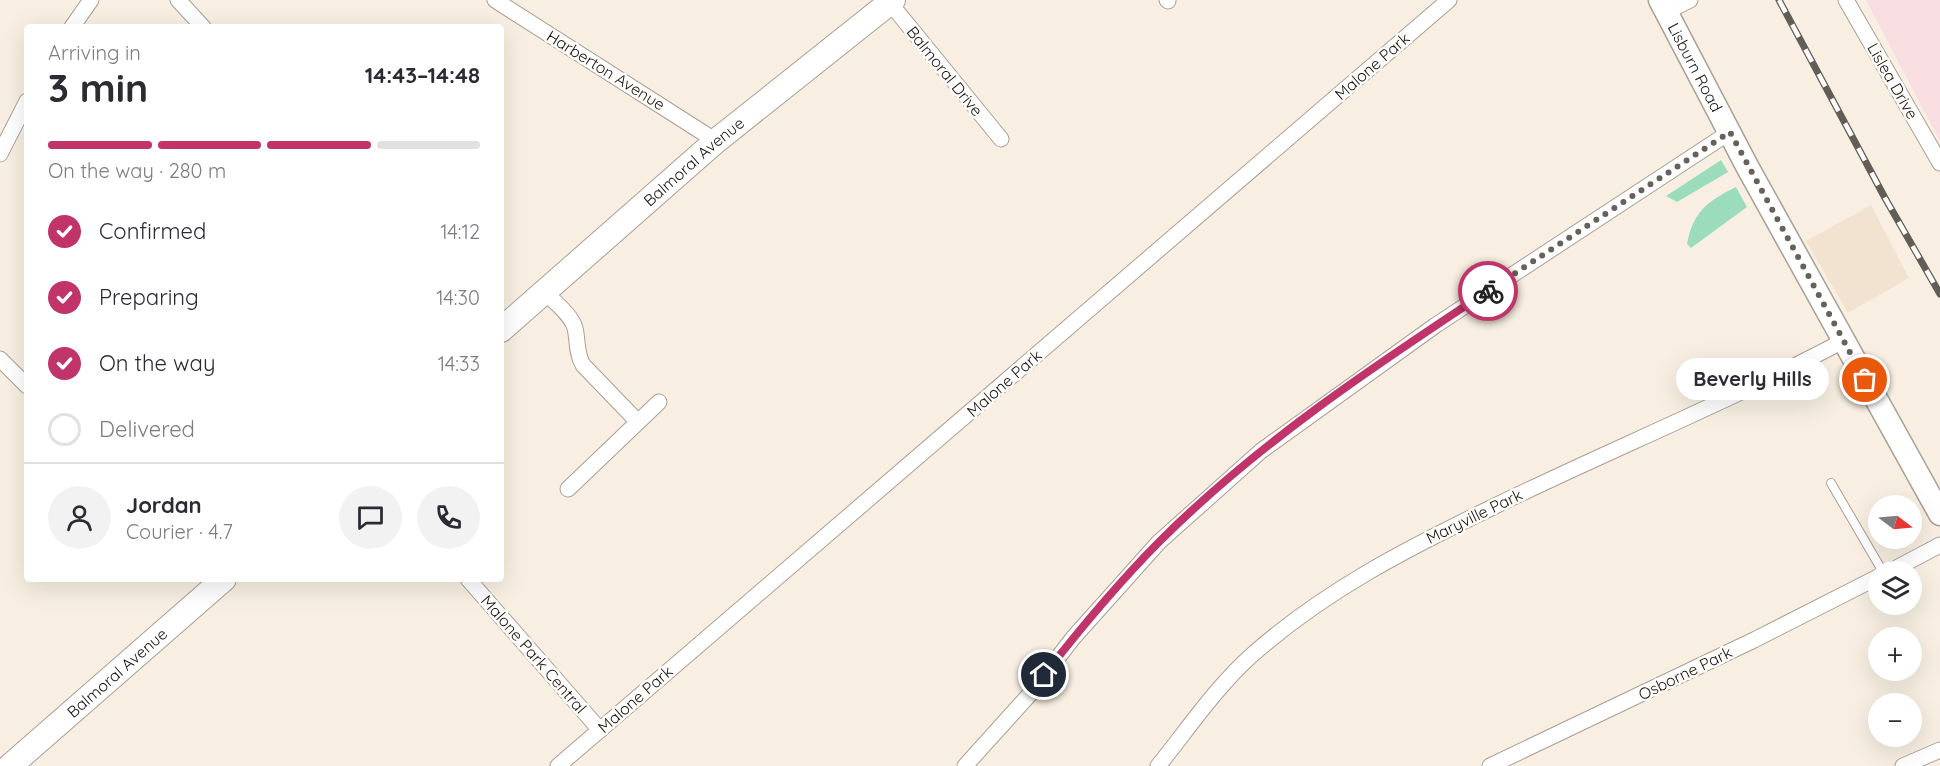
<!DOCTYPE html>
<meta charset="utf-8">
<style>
body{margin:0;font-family:Quicksand,sans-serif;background:#f2f2f3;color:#2b2b33;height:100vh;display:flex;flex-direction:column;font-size:22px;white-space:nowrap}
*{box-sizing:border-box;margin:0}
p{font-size:20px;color:#7c7c81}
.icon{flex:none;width:33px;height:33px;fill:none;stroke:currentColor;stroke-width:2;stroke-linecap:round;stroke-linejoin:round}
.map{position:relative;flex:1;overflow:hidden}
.drawer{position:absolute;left:24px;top:24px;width:480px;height:558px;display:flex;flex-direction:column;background:#fff;border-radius:6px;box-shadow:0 6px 24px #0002}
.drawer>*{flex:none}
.needle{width:39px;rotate:106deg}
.controls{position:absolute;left:1868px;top:495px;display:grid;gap:12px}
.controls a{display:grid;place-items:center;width:54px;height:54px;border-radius:50%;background:#fff;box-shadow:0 6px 24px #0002;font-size:30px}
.pin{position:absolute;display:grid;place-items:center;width:51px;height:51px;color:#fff;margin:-26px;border:3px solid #fff;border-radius:50%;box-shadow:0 2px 6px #0007}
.courier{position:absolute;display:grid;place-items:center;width:60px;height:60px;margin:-30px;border:4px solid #c0346a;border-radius:50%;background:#fff;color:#222;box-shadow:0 2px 8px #0007}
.bubble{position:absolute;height:42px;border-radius:21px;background:#fff;box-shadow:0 6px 24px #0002;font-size:20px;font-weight:700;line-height:42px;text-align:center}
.summary em{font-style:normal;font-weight:700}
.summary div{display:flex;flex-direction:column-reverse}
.summary{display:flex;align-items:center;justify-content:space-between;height:102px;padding:0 24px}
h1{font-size:39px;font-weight:700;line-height:45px}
.bar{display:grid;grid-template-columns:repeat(4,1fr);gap:9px 6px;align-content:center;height:72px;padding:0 24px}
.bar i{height:8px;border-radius:4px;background:#e1e1e2}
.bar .current{background:#c0346a}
.bar p{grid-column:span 4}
.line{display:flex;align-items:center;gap:15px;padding:0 24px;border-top:2px solid #e1e1e2}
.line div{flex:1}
.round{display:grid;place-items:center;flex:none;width:63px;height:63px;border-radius:32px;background:#f2f2f3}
ol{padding:0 24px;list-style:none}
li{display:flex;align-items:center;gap:18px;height:66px}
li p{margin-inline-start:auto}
li .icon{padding:6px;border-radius:50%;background:#c0346a;color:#fff;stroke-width:4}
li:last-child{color:#7c7c81}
li i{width:33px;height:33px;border:3px solid #e1e1e2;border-radius:50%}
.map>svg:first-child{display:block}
.built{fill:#f1e3d0}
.industrial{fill:#f9dee1}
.green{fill:#9bdcbd}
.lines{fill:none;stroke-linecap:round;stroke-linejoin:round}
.service-casing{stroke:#a8a095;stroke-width:10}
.minor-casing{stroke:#a8a095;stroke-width:17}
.primary-casing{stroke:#a8a095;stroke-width:25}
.trunk-casing{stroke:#a8a095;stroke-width:26}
.service{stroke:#fff;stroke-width:8}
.minor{stroke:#fff;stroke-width:15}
.primary{stroke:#fff;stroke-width:22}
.trunk{stroke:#fff;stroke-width:24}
.rail-casing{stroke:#625d56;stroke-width:7}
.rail{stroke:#fffdfb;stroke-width:4.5;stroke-dasharray:14;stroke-linecap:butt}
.done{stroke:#66615a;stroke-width:6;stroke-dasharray:0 10.8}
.route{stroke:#c0346a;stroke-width:8}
.labels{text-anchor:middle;stroke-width:5;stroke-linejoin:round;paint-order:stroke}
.street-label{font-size:16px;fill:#181511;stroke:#fffdfb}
</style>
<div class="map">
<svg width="1940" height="766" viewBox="0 0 1940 766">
<rect width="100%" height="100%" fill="#f8efe2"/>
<polygon class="built" points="1871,205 1909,278 1848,313 1806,241"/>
<polygon class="industrial" points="1866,0 1940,0 1940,141 1870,8"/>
<g class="green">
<polygon points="1721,160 1728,172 1677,202 1666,196"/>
<path d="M1736,187L1747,207L1691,248L1687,244C1693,211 1708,201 1736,187Z"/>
</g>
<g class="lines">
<defs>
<polyline id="service" points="1831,483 1883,572"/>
<g id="minor">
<polyline points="178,0 203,27"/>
<polyline points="495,0 716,141"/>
<polyline points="1167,0 1168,1"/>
<polyline points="1846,0 1940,163"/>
<polyline points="890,3 1001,139"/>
<polyline points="1666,12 1690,0"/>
<polyline points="72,27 91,0"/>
<polyline points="0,154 27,101"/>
<path d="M544,291C554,302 571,314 575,328C578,341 576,353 583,365L638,422"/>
<polyline points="0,359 27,386"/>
<polyline points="568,489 659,402"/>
<polyline points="1889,572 1940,545"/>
<polyline points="468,579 600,730"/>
<polyline points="558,766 1449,0"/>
<polyline points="965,766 1030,694 1073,638 1159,542 1261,451 1436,325 1730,132"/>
<path d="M1158,766C1188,729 1216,687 1252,655C1324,591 1408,548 1495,506C1610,450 1730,401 1843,341"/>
<polyline points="1490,766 1754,640 1878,577"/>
<polyline points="1903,766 1940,750"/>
</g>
<g id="primary">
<path id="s1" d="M1660,0L1748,168L1940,514"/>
</g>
<g id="trunk">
<path id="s2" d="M501,330L716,141L893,0"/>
<path id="s3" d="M10,766L224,579"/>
</g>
</defs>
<use href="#service" class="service-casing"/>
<use href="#minor" class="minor-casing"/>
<use href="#primary" class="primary-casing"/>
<use href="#trunk" class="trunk-casing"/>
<use href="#service" class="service"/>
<use href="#minor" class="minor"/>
<use href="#primary" class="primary"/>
<use href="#trunk" class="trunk"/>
<defs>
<polyline id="rail" points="1779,0 1885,198 1940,294"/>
</defs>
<use href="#rail" class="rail-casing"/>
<use href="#rail" class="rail"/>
</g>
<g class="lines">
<polyline class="done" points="1488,291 1730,132 1865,380"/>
<path class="route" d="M1044,675C1080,629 1118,583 1160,541C1257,444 1374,366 1488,291"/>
</g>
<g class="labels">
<g class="street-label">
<text transform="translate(1372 66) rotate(-41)" y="6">Malone Park</text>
<text dy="6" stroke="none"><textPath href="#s1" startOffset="76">Lisburn Road</textPath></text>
<text transform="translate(606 70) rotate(32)" y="6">Harberton Avenue</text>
<text transform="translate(945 71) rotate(51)" y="6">Balmoral Drive</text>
<text transform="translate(1893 81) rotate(60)" y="6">Lislea Drive</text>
<text dy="6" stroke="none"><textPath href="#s2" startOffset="256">Balmoral Avenue</textPath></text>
<text transform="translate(1004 383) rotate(-41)" y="6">Malone Park</text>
<text transform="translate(1474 516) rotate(-26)" y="6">Maryville Park</text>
<text transform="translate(534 654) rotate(49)" y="6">Malone Park Central</text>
<text dy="6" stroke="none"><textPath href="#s3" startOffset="142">Balmoral Avenue</textPath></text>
<text transform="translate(1685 673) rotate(-26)" y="6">Osborne Park</text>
<text transform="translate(635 699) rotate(-41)" y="6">Malone Park</text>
</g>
</g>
</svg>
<div class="controls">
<a><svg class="needle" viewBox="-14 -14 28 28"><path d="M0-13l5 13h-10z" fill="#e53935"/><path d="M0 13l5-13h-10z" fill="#7c7c81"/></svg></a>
<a><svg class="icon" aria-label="layers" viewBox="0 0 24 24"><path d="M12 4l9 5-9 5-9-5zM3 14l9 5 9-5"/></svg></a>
<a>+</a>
<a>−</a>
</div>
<div class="pin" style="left:1865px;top:380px;background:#ea580c"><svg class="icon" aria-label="bag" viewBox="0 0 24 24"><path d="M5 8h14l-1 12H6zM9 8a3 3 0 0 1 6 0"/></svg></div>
<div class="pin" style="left:1044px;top:675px;background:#1f2937"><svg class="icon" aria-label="home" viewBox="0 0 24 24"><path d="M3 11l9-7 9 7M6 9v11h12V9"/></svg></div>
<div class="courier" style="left:1488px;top:291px"><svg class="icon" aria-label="bike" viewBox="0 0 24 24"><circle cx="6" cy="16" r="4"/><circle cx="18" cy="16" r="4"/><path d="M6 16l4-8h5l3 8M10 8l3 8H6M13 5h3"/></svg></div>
<div class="bubble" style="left:1676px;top:358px;width:153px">Beverly Hills</div>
<section class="drawer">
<div class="summary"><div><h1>3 min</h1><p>Arriving in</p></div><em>14:43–14:48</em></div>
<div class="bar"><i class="current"></i><i class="current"></i><i class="current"></i><i></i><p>On the way · 280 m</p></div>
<ol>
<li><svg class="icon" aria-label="check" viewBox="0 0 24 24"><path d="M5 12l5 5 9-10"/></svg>Confirmed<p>14:12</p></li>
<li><svg class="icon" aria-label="check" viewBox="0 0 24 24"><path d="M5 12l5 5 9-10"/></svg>Preparing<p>14:30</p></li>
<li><svg class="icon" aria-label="check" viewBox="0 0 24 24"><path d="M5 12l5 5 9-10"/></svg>On the way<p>14:33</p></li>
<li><i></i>Delivered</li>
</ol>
<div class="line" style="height:108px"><a class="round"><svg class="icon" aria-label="person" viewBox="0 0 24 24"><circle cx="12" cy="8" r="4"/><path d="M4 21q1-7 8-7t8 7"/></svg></a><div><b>Jordan</b><p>Courier · 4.7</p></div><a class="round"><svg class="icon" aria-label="chat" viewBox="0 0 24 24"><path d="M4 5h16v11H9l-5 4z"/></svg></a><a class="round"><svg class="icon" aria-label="phone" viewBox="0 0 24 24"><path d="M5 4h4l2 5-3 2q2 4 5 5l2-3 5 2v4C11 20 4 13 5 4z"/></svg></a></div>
</section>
</div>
